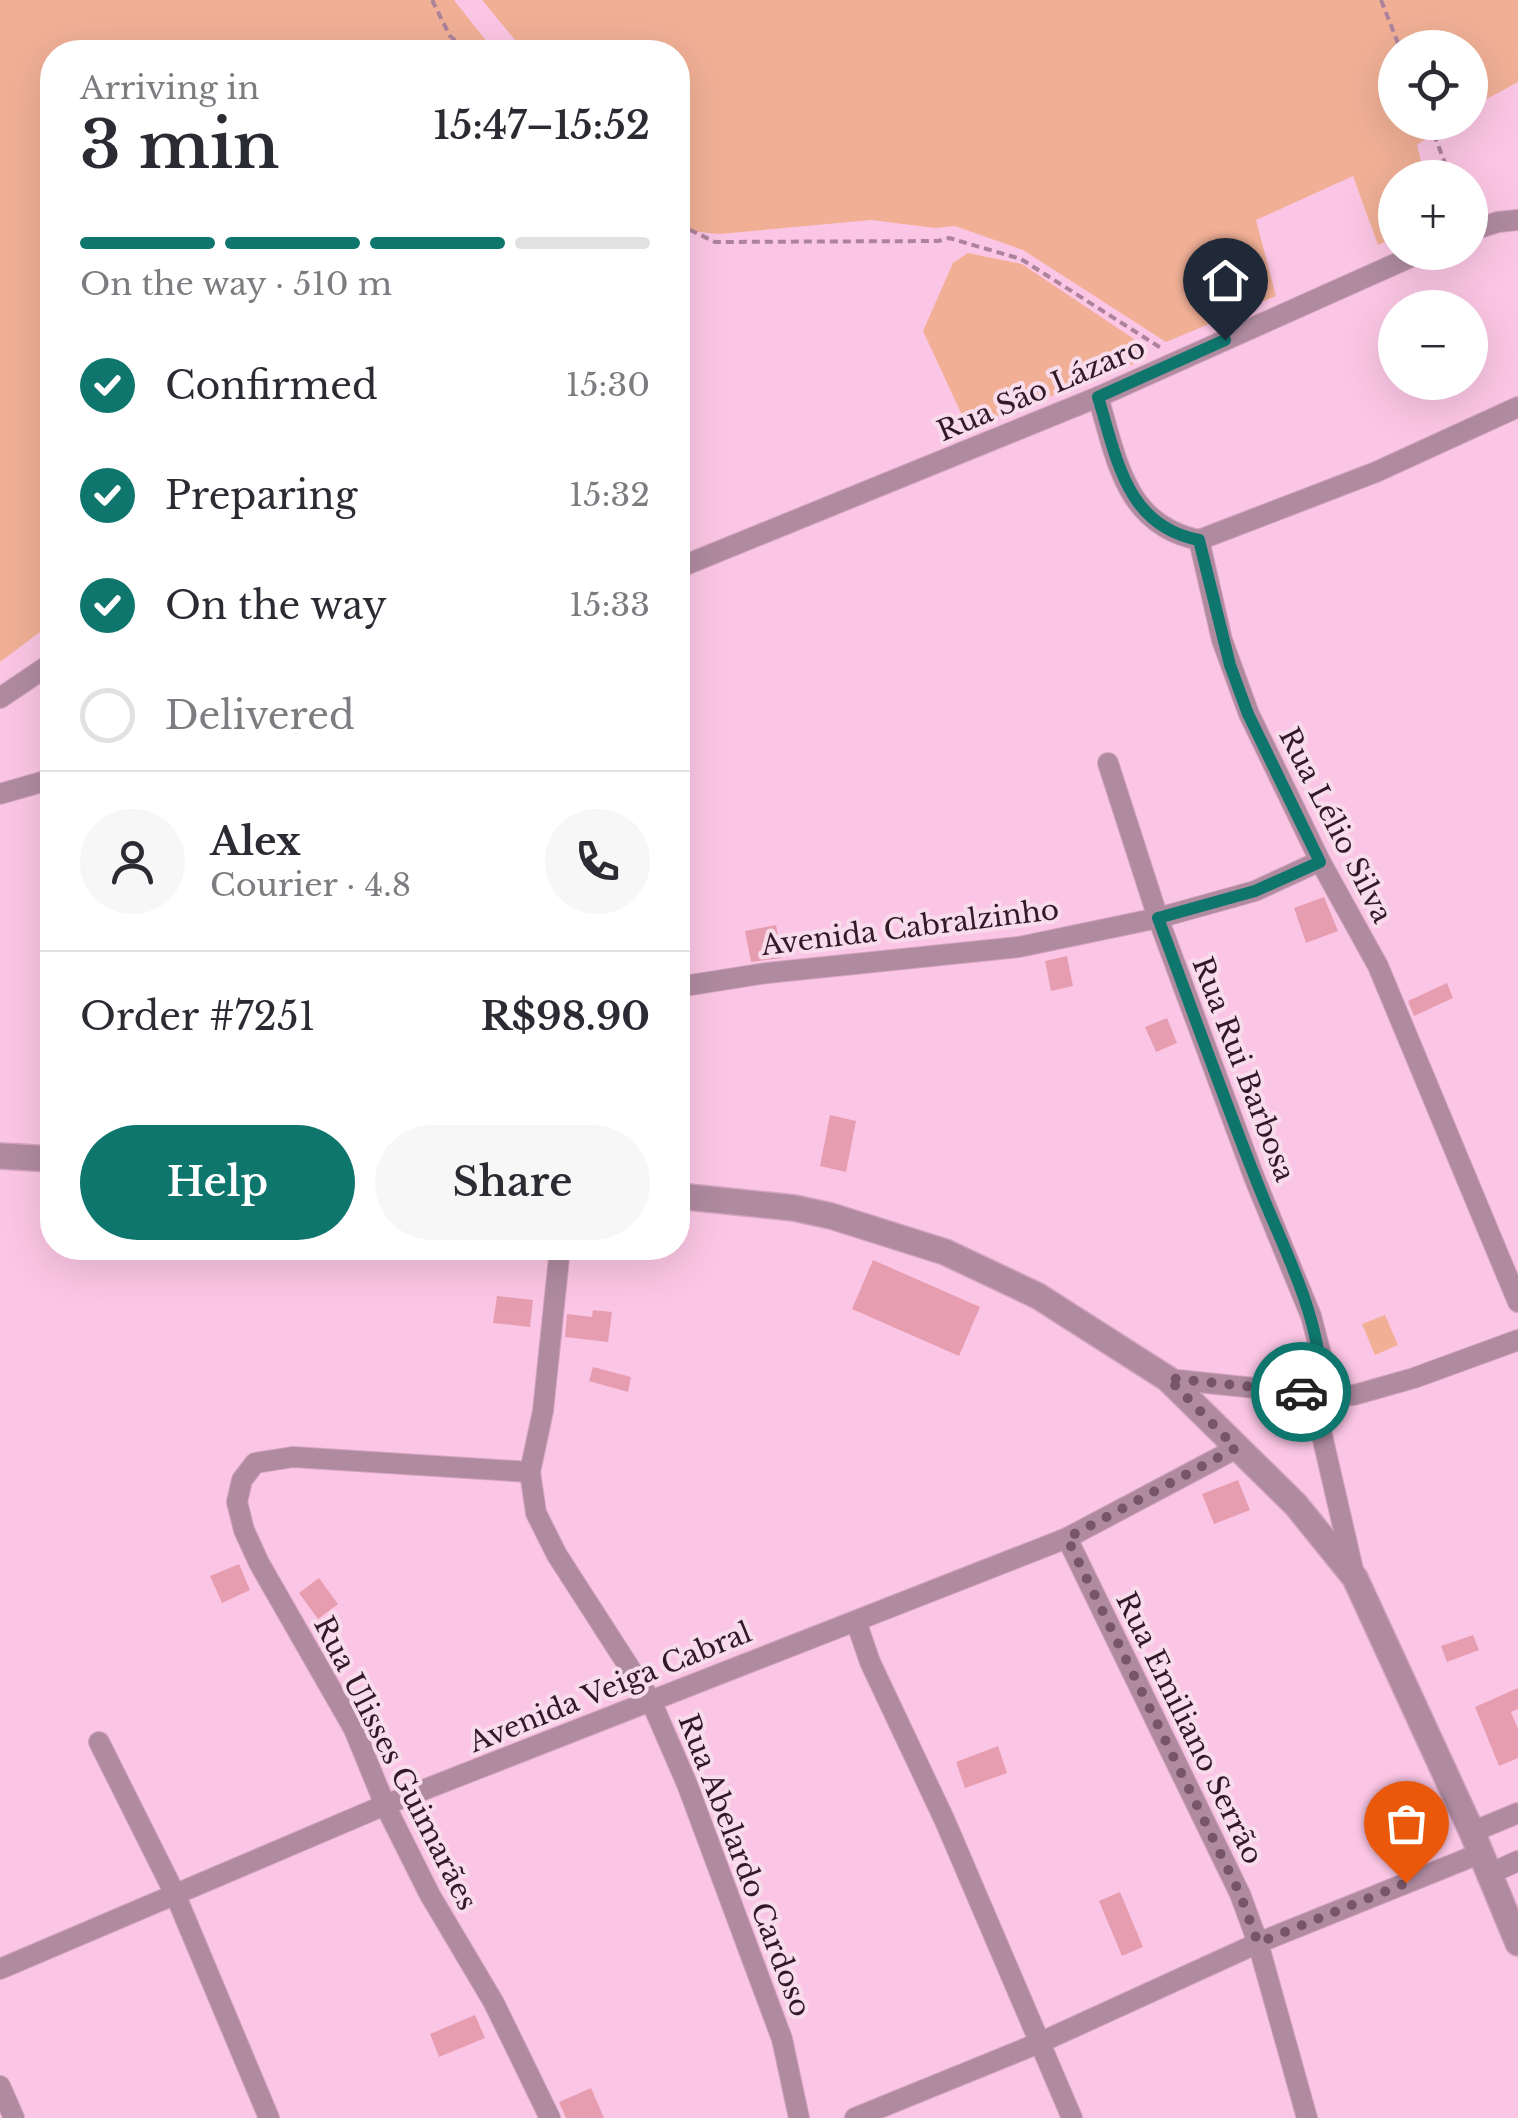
<!DOCTYPE html>
<meta charset="utf-8">
<style>
body{margin:0;font-family:"Libre Baskerville",serif;background:#f7f7f7;color:#2b2b33;height:100vh;display:flex;flex-direction:column;font-size:38px;white-space:nowrap}
*{box-sizing:border-box;margin:0}
p{font-size:32px;color:#7c7c81}
.icon{flex:none;width:55px;height:55px;fill:none;stroke:currentColor;stroke-width:2;stroke-linecap:round;stroke-linejoin:round}
.map{position:relative;flex:1;overflow:hidden}
.drawer{position:absolute;left:40px;top:40px;width:650px;height:1220px;display:flex;flex-direction:column;background:#fff;border-radius:40px;box-shadow:0 10px 40px #0002}
.drawer>*{flex:none}
.controls{position:absolute;left:1378px;top:30px;display:grid;gap:20px}
.controls a{display:grid;place-items:center;width:110px;height:110px;border-radius:50%;background:#fff;box-shadow:0 10px 40px #0002;font-size:50px}
.pin{position:absolute;display:grid;place-items:center;width:85px;height:85px;color:#fff;margin:-102px -42px;border-radius:50% 50% 50% 0;rotate:-45deg;box-shadow:0 0 10px #0007}
.pin .icon{rotate:45deg}
.courier{position:absolute;display:grid;place-items:center;width:100px;height:100px;margin:-50px;border:8px solid #0f766e;border-radius:50%;background:#fff;color:#222;box-shadow:0 2px 12px #0007}
.overview em{font-style:normal;font-weight:600}
.overview div{display:flex;flex-direction:column-reverse}
.overview{display:flex;align-items:center;justify-content:space-between;height:170px;padding:0 40px}
h1{font-size:65px;font-weight:600;line-height:75px}
.bar{display:grid;grid-template-columns:repeat(4,1fr);gap:15px 10px;align-content:center;height:120px;padding:0 40px}
.bar i{height:12px;border-radius:8px;background:#e1e1e2}
.bar .active{background:#0f766e}
.bar p{grid-column:span 4}
.line{display:flex;align-items:center;gap:25px;padding:0 40px;border-top:2px solid #e1e1e2}
.line div{flex:1}
.round{display:grid;place-items:center;flex:none;width:105px;height:105px;border-radius:52px;background:#f7f7f7}
ol{padding:0 40px;list-style:none}
li{display:flex;align-items:center;gap:30px;height:110px}
li p{margin-inline-start:auto}
li .icon{padding:10px;border-radius:50%;background:#0f766e;color:#fff;stroke-width:4}
li:last-child{color:#7c7c81}
li i{width:55px;height:55px;border:5px solid #e1e1e2;border-radius:50%}
.cta{display:flex;gap:20px;margin-top:auto;padding:20px 40px}
.cta a{flex:1;height:115px;border-radius:60px;background:#0f766e;color:#fff;font-size:40px;font-weight:600;line-height:115px;text-align:center}
.cta a+a{background:#f7f7f7;color:#2b2b33}
.map>svg:first-child{display:block}
.green{fill:#f1b096}
.building{fill:#e79db0}
.lines{fill:none;stroke-linecap:round;stroke-linejoin:round}
.minor-casing{stroke:#d3a3bf;stroke-width:22}
.tertiary-casing{stroke:#d3a3bf;stroke-width:28}
.path{stroke:#ad839c;stroke-width:4;stroke-dasharray:8 5;stroke-linecap:butt}
.minor{stroke:#b08ba0;stroke-width:20}
.tertiary{stroke:#b08ba0;stroke-width:25}
.done{stroke:#78566a;stroke-width:10;stroke-dasharray:0 18}
.route{stroke:#0f766e;stroke-width:12}
.labels{text-anchor:middle;stroke-width:8;stroke-linejoin:round;paint-order:stroke}
.street-label{font-size:28px;fill:#311928;stroke:#f8dcec}
</style>
<div class="map">
<svg width="1518" height="2118" viewBox="0 0 1518 2118">
<rect width="100%" height="100%" fill="#fbc6e5"/>
<g class="green">
<polygon points="0,0 454,0 495,52 52,52 52,623 0,662"/>
<polygon points="482,0 1518,0 1518,82 1470,108 1470,48 1395,48 1395,122 1449,123 1417,145 1425,177 1395,178 1395,238 1378,245 1353,176 1256,220 1276,296 1166,342 1023,250 955,226 935,228 871,220 720,234 688,231 678,222 678,52 525,52"/>
<polygon points="968,253 1022,264 1146,347 1133,364 968,428 923,331 953,263"/>
<polygon points="1385,1315 1398,1345 1375,1355 1362,1324"/>
</g>
<g class="building">
<polygon points="1324,897 1338,931 1306,943 1294,908"/>
<polygon points="776,925 782,958 751,962 745,931"/>
<polygon points="1067,956 1073,986 1051,991 1045,961"/>
<polygon points="1447,983 1453,998 1414,1016 1408,1001"/>
<polygon points="1167,1018 1177,1043 1156,1052 1145,1027"/>
<polygon points="830,1115 856,1121 846,1172 820,1166"/>
<polygon points="873,1260 980,1307 959,1356 852,1309"/>
<polygon points="497,1296 533,1300 530,1327 493,1323"/>
<polygon points="593,1310 612,1312 608,1342 565,1337 567,1314 592,1317"/>
<polygon points="593,1367 631,1377 628,1392 589,1381"/>
<polygon points="1238,1480 1250,1510 1214,1524 1202,1494"/>
<polygon points="239,1564 250,1590 222,1603 210,1576"/>
<polygon points="319,1578 338,1604 318,1619 299,1593"/>
<polygon points="1473,1635 1479,1650 1447,1662 1441,1646"/>
<polygon points="1518,1688 1518,1709 1511,1712 1518,1729 1518,1758 1499,1766 1475,1707"/>
<polygon points="998,1746 1007,1773 965,1788 956,1762"/>
<polygon points="1120,1892 1143,1947 1122,1956 1099,1901"/>
<polygon points="475,2015 485,2038 439,2057 430,2034"/>
<polygon points="591,2088 604,2118 566,2118 559,2102"/>
</g>
<g class="lines">
<defs>
<g id="minor">
<polyline points="1470,231 1498,222 1518,220"/>
<path d="M1098,397C1117,460 1125,525 1199,540"/>
<polyline points="1199,540 1222,640 1249,714 1320,861 1378,966 1518,1302"/>
<polyline points="1199,540 1376,472 1518,407"/>
<polyline points="678,568 1098,397 1422,252"/>
<polyline points="0,698 52,663"/>
<polyline points="1108,763 1158,918 1254,1177 1311,1316 1322,1358 1321,1431 1354,1574"/>
<polyline points="0,794 52,779"/>
<polyline points="678,987 767,973 1019,947 1158,918 1255,891 1320,861"/>
<polyline points="560,1248 543,1411 530,1472 536,1513 557,1555 651,1701 687,1784 782,2039 799,2118"/>
<polyline points="1168,1379 1322,1395 1354,1395 1414,1378 1518,1340"/>
<polyline points="530,1472 293,1457 255,1463 242,1480 237,1502 244,1530 259,1563 354,1729 385,1805 430,1895 494,2003 550,2118"/>
<polyline points="1067,1538 1240,1894 1258,1943 1307,2118"/>
<polyline points="856,1621 870,1662 945,1821 1072,2118"/>
<polyline points="99,1742 175,1894 269,2118"/>
<polyline points="1472,1832 1518,1813"/>
<polyline points="1489,1874 1518,1861"/>
<polyline points="0,1969 385,1805 1067,1538 1235,1449"/>
<polyline points="0,2086 14,2118"/>
<polyline points="855,2118 1039,2043 1258,1943 1481,1853"/>
</g>
<g id="tertiary">
<polyline points="0,1156 52,1159"/>
<polyline points="678,1196 794,1208 831,1216 945,1252 1038,1296 1168,1379 1296,1505 1355,1578 1472,1832 1518,1943"/>
</g>
</defs>
<use href="#minor" class="minor-casing"/>
<use href="#tertiary" class="tertiary-casing"/>
<g class="path">
<polyline points="432,0 450,36 469,52"/>
<polyline points="1381,0 1400,48"/>
<polyline points="1429,122 1451,178"/>
<polyline points="678,224 715,242 938,241 949,238 1021,259 1161,348"/>
</g>
<use href="#minor" class="minor"/>
<use href="#tertiary" class="tertiary"/>
</g>
<g class="lines">
<polyline class="done" points="1301,1392 1168,1378 1236,1448 1067,1538 1240,1894 1258,1943 1406,1883"/>
<path class="route" d="M1225,340L1098,397C1117,459 1126,526 1199,540L1230,665L1248,714L1320,862L1255,891L1158,918C1190,1004 1221,1091 1255,1177C1283,1250 1322,1315 1322,1395L1301,1392"/>
</g>
<g class="labels">
<g class="street-label">
<text transform="translate(1041 389) rotate(-23)" y="10">Rua São Lázaro</text>
<text transform="translate(1336 825) rotate(63)" y="10">Rua Lélio Silva</text>
<text transform="translate(910 927) rotate(-7)" y="10">Avenida Cabralzinho</text>
<text transform="translate(1244 1069) rotate(69)" y="10">Rua Rui Barbosa</text>
<text transform="translate(610 1687) rotate(-22)" y="10">Avenida Veiga Cabral</text>
<text transform="translate(1190 1728) rotate(64)" y="10">Rua Emiliano Serrão</text>
<text transform="translate(396 1763) rotate(63)" y="10">Rua Ulisses Guimarães</text>
<text transform="translate(745 1865) rotate(69)" y="10">Rua Abelardo Cardoso</text>
</g>
</g>
</svg>
<div class="controls">
<a><svg class="icon" aria-label="locate" viewBox="0 0 24 24"><circle cx="12" cy="12" r="6"/><path d="M12 2v4M12 18v4M2 12h4M18 12h4"/></svg></a>
<a>+</a>
<a>−</a>
</div>
<div class="pin" style="left:1406px;top:1883px;background:#ea580c"><svg class="icon" aria-label="bag" viewBox="0 0 24 24"><path d="M5 8h14l-1 12H6zM9 8a3 3 0 0 1 6 0"/></svg></div>
<div class="pin" style="left:1225px;top:340px;background:#1f2937"><svg class="icon" aria-label="home" viewBox="0 0 24 24"><path d="M3 11l9-7 9 7M6 9v11h12V9"/></svg></div>
<div class="courier" style="left:1301px;top:1392px"><svg class="icon" aria-label="car" viewBox="0 0 24 24"><path d="M5 17H2v-5l4-1 3-4h7l3 4 3 1v5h-3M9 17h6M6 11h13"/><circle cx="7" cy="17" r="2"/><circle cx="17" cy="17" r="2"/></svg></div>
<section class="drawer">
<div class="overview"><div><h1>3 min</h1><p>Arriving in</p></div><em>15:47–15:52</em></div>
<div class="bar"><i class="active"></i><i class="active"></i><i class="active"></i><i></i><p>On the way · 510 m</p></div>
<ol>
<li><svg class="icon" aria-label="check" viewBox="0 0 24 24"><path d="M5 12l5 5 9-10"/></svg>Confirmed<p>15:30</p></li>
<li><svg class="icon" aria-label="check" viewBox="0 0 24 24"><path d="M5 12l5 5 9-10"/></svg>Preparing<p>15:32</p></li>
<li><svg class="icon" aria-label="check" viewBox="0 0 24 24"><path d="M5 12l5 5 9-10"/></svg>On the way<p>15:33</p></li>
<li><i></i>Delivered</li>
</ol>
<div class="line" style="height:180px"><a class="round"><svg class="icon" aria-label="person" viewBox="0 0 24 24"><circle cx="12" cy="8" r="4"/><path d="M4 21q1-7 8-7t8 7"/></svg></a><div><b>Alex</b><p>Courier · 4.8</p></div><a class="round"><svg class="icon" aria-label="phone" viewBox="0 0 24 24"><path d="M5 4h4l2 5-3 2q2 4 5 5l2-3 5 2v4C11 20 4 13 5 4z"/></svg></a></div>
<div class="line" style="height:130px"><div>Order #7251</div><b>R$98.90</b></div>
<div class="cta"><a>Help</a><a>Share</a></div>
</section>
</div>
